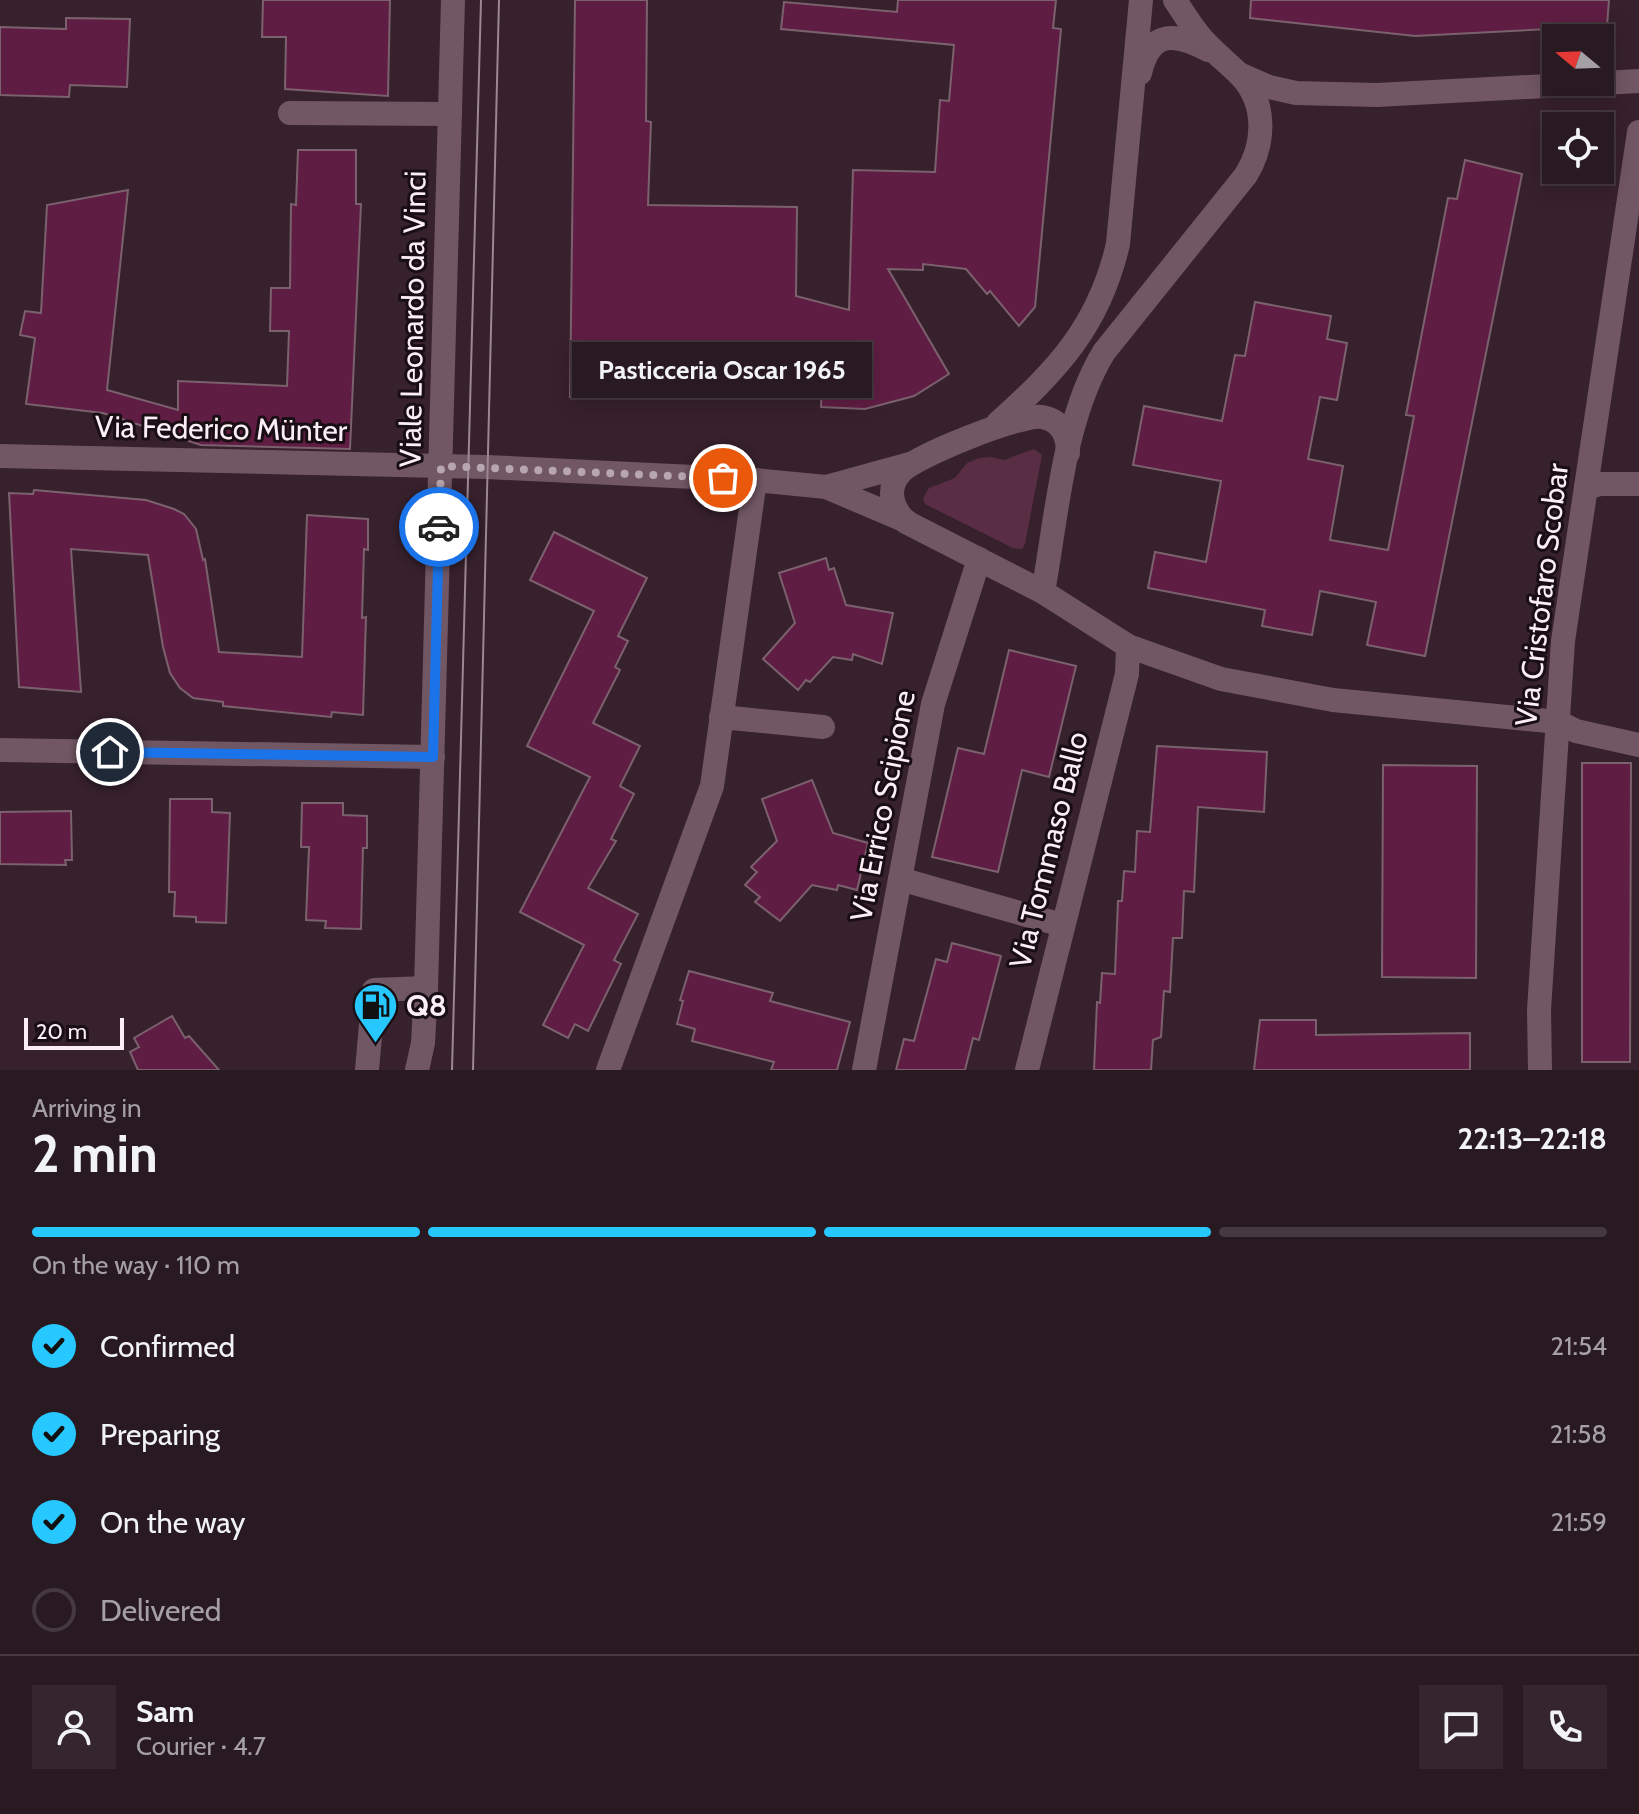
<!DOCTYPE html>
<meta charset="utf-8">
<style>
body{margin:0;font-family:Cabin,sans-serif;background:#35262e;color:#f1f3f6;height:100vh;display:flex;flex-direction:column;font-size:30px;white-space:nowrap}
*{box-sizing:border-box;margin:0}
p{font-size:26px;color:#a5a0a5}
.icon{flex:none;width:44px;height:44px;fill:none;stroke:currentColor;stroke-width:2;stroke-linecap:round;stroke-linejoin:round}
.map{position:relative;height:1070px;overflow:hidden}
.side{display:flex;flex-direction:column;background:#291921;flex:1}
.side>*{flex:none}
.needle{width:52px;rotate:289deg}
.controls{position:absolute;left:1542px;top:24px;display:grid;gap:16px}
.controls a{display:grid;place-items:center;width:72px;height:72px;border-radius:0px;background:#291921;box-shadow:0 4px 20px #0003,0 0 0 2px #45383f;font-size:40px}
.scale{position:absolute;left:24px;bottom:20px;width:100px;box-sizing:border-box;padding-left:8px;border:4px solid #fdeef5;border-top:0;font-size:22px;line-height:28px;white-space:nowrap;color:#fdeef5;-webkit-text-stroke:6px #180e13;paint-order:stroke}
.pin{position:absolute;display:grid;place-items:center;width:68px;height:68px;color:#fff;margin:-34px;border:4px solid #fff;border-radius:50%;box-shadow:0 2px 8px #0007}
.courier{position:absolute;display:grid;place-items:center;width:80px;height:80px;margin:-40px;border:6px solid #1a73e8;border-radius:50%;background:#fff;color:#222;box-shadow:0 2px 10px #0007}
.bubble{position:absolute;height:56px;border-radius:0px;background:#291921;box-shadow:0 4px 20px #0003,0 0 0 2px #45383f;font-size:26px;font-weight:800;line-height:56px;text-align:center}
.overview em{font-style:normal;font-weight:800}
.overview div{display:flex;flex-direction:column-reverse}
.overview{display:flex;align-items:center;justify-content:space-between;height:136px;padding:0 32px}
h1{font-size:52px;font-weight:800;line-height:60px}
.bar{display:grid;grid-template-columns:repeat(4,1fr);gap:12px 8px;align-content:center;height:96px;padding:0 32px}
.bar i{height:10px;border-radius:6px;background:#45383f}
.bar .selected{background:#27c8ff}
.bar p{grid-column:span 4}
.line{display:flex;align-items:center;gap:20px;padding:0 32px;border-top:2px solid #45383f}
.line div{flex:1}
.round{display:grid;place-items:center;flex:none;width:84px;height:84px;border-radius:0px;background:#35262e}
ol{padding:0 32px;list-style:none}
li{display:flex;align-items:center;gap:24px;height:88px}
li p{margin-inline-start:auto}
li .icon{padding:8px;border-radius:50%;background:#27c8ff;color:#111;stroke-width:4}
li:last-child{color:#a5a0a5}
li i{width:44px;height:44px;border:4px solid #45383f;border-radius:50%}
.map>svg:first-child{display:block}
.green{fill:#592e44}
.building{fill:#601d43;stroke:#7b616d;stroke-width:2}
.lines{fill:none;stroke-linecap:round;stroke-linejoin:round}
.minor{stroke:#715763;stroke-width:24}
.tram{stroke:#9b8891;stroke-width:2}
.done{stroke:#b8a6af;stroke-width:8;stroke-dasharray:0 14.4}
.route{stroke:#1a73e8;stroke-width:10}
.labels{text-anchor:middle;stroke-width:6;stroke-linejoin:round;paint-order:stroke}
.street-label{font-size:30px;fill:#fdeef5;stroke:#180e13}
.poi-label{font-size:30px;font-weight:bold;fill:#fdeef5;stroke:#180e13;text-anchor:start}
</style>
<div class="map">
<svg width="1639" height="1070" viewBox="0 0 1639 1070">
<rect width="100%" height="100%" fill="#37212c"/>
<polygon class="green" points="1034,449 1042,455 1025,544 1022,549 1013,548 925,504 923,498 929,488 955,478 967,463 979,458 991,457 1004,460"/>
<g class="building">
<polygon points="263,0 390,0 388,96 285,89 286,37 262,37"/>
<polygon points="575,0 647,0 646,121 651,122 648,205 797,207 796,296 849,310 853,170 935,172 940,100 949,101 954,45 781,29 784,2 897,12 898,0 1056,0 1053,28 1061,29 1035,307 1019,326 990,291 987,294 966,269 923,264 923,270 888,269 949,374 914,396 865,409 821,407 822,377 658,371 660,399 570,397"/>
<polygon points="1251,0 1609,0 1607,26 1415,36 1250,18"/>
<polygon points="66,18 130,19 127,87 70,85 69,97 0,95 0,27 66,29"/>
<polygon points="298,150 356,150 356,204 361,204 350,449 201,445 103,413 26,404 35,338 20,335 25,311 41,313 47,205 128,190 107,390 178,410 178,381 287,386 289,331 270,331 271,288 290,288 291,204 296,205"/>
<polygon points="1465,160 1522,174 1425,656 1367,645 1376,602 1320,591 1312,635 1262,626 1265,610 1148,588 1155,552 1206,562 1221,481 1133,465 1144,406 1222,421 1235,355 1245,356 1255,302 1331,316 1327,339 1347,343 1337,400 1320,397 1308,459 1343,466 1330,540 1388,550 1414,416 1406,415 1448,198 1457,199"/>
<polygon points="34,490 146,500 174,509 184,514 196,529 203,560 205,559 219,652 302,657 307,515 368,519 368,550 364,549 362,618 366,617 363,715 332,712 331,717 223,706 223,702 193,698 180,688 170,673 163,647 148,555 71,549 81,692 19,687 9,493 33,494"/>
<polygon points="554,532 647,578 618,636 628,641 615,667 620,670 593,723 640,746 620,786 634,794 611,839 616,841 588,888 638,914 614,960 621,964 588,1031 575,1024 568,1038 543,1025 584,945 520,912 590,777 527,746 594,611 530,580"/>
<polygon points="826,558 829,570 834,568 846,605 893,613 882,664 853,654 852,660 833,657 810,682 806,680 798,690 763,659 795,623 779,573"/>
<polygon points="1009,650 1076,666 1049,777 1022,770 998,872 932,857 958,748 984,754"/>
<polygon points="1157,746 1267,752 1264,812 1198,807 1194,892 1184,891 1182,938 1173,938 1170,992 1164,991 1161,1037 1153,1040 1151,1070 1094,1070 1097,1002 1100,1003 1102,973 1115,974 1118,901 1122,901 1124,871 1135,872 1137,831 1150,832"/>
<polygon points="1582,763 1631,763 1630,1062 1582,1062"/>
<polygon points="1383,765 1477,766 1476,978 1382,977"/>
<polygon points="812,780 833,833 868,843 857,890 838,885 837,890 812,885 780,921 755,902 760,897 745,885 757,872 751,867 777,841 762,799"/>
<polygon points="170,799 212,799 212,812 230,813 226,923 196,922 196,917 174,916 175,892 169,892"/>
<polygon points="302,803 343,803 343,815 367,816 367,848 363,848 361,929 325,928 326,921 306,920 309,847 301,847"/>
<polygon points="71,811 72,860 65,860 66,865 0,864 0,812"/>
<polygon points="952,943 1001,956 979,1040 973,1038 965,1070 896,1070 904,1039 914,1041 936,959 947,962"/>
<polygon points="689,971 773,993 770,1001 850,1022 837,1070 771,1070 774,1062 692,1041 695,1029 677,1024 683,1001 680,1000"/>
<polygon points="172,1016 185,1038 189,1036 219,1070 138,1070 130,1052 139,1047 134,1038"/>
<polygon points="1260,1020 1316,1020 1316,1035 1470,1033 1470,1070 1254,1070"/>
</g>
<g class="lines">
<g class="minor">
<path d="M1140,73C1150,30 1175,32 1208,50"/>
<polyline points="1239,74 1269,87 1296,93 1377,95 1639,81"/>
<polyline points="290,113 450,114"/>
<path d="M998,423C1058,369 1099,326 1118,244L1141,0"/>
<path d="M1068,453C1068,435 1061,420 1042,417C1023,413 912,457 900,473C886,489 892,508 906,522L1043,592L1128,646L1221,679L1333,700L1558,722L1576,731L1639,745"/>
<polyline points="0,456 487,467 755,480 826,487 906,521"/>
<polyline points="826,487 913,463"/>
<polyline points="1586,488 1600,484 1639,484"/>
<path d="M1043,592C1057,516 1063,419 1104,352L1246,175C1265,144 1267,104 1241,76C1229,64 1216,54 1204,41C1193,29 1184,14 1175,0"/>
<polyline points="721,717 823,727"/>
<polyline points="0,750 433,757"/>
<polyline points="900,879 1062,925"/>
<polyline points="367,1070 374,990 426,988"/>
<polyline points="417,1070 423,1043 426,988 453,0"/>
<polyline points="608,1070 712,786 755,480"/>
<polyline points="864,1070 933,704 979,559"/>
<polyline points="1027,1070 1127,674 1128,646"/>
<polyline points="1540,1070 1539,1010 1563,641 1639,132"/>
</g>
<g class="tram">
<polyline points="452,1070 481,0"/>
<polyline points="473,1070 499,0"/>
</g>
</g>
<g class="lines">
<polyline class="done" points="439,527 441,466 723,478"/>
<polyline class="route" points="110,752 433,757 439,527"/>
</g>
<defs>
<symbol id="fuel-pin" viewBox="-11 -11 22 30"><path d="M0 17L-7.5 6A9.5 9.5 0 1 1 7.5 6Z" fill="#27c8ff" stroke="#180e13"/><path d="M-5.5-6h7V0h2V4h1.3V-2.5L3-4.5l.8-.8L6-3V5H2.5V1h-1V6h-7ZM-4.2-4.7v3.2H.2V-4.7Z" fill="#111"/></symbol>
</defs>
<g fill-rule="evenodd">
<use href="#fuel-pin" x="350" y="980" width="51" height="69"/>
</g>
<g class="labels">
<g class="street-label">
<text transform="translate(413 319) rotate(-89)" y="10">Viale Leonardo da Vinci</text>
<text transform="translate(221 429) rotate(1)" y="10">Via Federico Münter</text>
<text transform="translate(1542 595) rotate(-83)" y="10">Via Cristofaro Scobar</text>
<text transform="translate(883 806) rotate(-79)" y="10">Via Errico Scipione</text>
<text transform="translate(1049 850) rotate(-76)" y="10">Via Tommaso Ballo</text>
</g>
<g class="poi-label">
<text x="406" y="1016">Q8</text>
</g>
</g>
</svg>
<div class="controls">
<a><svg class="needle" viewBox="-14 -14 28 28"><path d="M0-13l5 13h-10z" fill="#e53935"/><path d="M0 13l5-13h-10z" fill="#a5a0a5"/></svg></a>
<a><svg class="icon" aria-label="locate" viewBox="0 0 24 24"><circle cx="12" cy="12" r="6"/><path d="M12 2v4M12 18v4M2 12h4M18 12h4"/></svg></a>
</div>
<div class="scale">20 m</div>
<div class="pin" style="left:723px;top:478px;background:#ea580c"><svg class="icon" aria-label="bag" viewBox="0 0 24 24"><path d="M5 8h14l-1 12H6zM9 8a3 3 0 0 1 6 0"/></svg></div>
<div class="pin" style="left:110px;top:752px;background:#1f2937"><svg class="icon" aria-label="home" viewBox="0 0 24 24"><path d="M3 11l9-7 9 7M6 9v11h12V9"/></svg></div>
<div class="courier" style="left:439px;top:527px"><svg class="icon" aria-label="car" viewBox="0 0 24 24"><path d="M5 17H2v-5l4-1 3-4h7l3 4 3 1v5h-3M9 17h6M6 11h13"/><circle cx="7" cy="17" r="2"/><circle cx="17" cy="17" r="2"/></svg></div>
<div class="bubble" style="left:572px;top:342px;width:300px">Pasticceria Oscar 1965</div>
</div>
<section class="side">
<div class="overview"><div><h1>2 min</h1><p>Arriving in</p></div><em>22:13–22:18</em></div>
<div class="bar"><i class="selected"></i><i class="selected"></i><i class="selected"></i><i></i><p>On the way · 110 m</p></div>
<ol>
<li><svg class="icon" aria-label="check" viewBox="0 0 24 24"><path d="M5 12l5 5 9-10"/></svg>Confirmed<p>21:54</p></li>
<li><svg class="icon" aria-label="check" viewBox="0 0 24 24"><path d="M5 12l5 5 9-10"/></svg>Preparing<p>21:58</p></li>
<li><svg class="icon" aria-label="check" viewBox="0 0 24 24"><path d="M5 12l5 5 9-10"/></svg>On the way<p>21:59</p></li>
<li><i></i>Delivered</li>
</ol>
<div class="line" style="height:144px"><a class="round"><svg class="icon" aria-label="person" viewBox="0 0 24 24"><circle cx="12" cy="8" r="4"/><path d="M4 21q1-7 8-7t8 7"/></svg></a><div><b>Sam</b><p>Courier · 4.7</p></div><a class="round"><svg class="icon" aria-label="chat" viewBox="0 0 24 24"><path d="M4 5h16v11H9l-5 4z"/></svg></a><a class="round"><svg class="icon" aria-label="phone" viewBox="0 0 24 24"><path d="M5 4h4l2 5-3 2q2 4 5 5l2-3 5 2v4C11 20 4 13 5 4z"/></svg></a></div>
</section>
